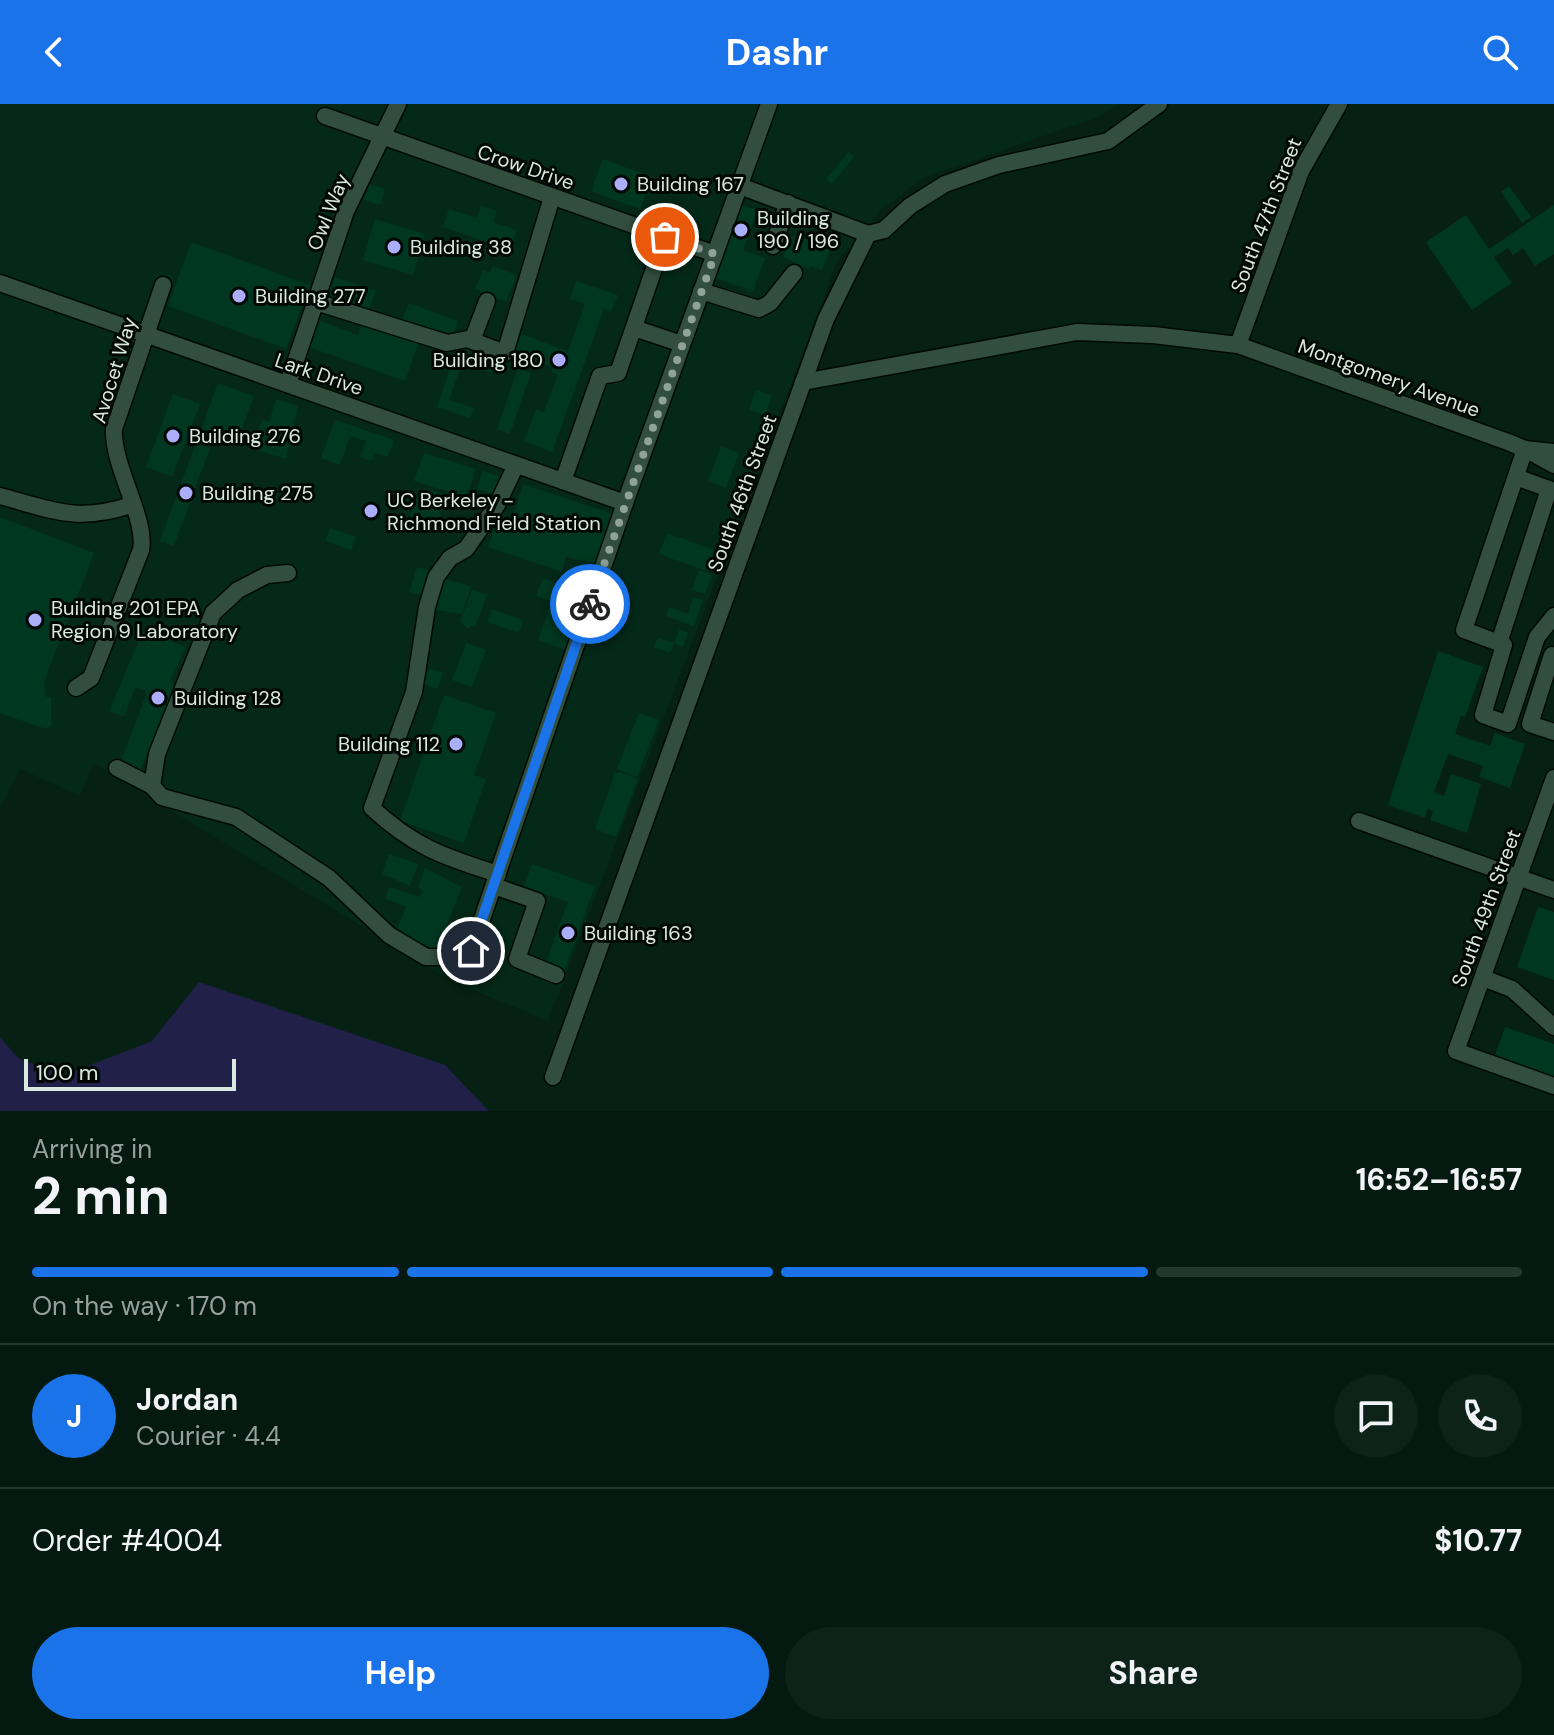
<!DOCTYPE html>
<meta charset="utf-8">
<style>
body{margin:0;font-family:"DM Sans",sans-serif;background:#0d2218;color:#f1f3f6;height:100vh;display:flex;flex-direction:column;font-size:30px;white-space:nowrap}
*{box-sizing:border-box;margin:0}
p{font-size:26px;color:#97a09e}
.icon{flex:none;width:44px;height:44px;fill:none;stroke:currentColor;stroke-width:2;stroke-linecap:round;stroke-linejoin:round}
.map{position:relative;height:1007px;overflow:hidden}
.drawer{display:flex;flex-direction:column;background:#04190f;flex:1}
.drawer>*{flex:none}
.scale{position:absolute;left:24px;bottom:20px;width:212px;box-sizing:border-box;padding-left:8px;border:4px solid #dae9e0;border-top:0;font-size:22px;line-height:28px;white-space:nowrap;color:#dae9e0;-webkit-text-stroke:6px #010804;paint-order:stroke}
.pin{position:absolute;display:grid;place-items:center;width:68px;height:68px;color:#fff;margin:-34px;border:4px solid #fff;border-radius:50%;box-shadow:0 2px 8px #0007}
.courier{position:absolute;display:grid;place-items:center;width:80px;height:80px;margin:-40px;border:6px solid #1a73e8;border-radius:50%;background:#fff;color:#222;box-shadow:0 2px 10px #0007}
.overview em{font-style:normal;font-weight:700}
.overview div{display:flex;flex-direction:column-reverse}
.overview{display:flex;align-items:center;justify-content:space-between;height:136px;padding:0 32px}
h1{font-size:52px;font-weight:700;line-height:60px}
.bar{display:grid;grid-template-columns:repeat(4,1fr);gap:12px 8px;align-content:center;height:96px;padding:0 32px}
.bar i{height:10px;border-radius:6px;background:#25382f}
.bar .active{background:#1a73e8}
.bar p{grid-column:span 4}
.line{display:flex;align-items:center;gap:20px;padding:0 32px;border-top:2px solid #25382f}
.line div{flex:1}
.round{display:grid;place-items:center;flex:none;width:84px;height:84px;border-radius:42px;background:#0d2218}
.primary-button{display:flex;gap:16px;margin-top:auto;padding:16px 32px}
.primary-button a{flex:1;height:92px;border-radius:48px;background:#1a73e8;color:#fff;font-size:32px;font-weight:700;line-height:92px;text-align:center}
.primary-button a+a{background:#0d2218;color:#f1f3f6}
header{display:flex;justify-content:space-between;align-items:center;height:104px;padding:0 32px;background:#1a73e8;color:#fff;font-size:36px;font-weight:700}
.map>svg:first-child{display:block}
.built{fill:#042919}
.green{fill:#202048}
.building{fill:#003721}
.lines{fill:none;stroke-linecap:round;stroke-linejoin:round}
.minor-casing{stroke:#000a02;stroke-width:19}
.minor{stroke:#324e3f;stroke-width:16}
.done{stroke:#90a399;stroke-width:8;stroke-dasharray:0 14.4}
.route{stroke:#1a73e8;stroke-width:10}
.poi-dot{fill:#abaffb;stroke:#010804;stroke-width:3}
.labels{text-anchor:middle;stroke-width:6;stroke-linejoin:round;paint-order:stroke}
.street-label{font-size:20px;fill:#dae9e0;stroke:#010804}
.poi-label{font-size:20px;fill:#dae9e0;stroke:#010804;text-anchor:start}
</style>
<header><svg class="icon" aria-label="back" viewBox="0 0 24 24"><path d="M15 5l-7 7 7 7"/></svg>Dashr<svg class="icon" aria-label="search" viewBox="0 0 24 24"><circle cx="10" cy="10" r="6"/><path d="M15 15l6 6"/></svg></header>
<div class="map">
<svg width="1554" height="1007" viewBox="0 0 1554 1007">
<rect width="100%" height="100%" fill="#062114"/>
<polygon class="built" points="0,0 1121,0 1096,14 922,74 880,108 838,156 548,917 452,877 93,659 80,692 20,665 0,704"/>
<polygon class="green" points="199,878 445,961 489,1007 0,1007 0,933 18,954 65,971 152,937"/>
<g class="building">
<polygon points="849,48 854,53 832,80 826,75"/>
<polygon points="603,55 652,73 640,105 591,87"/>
<polygon points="369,80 385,85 380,101 364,96"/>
<polygon points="1509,82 1531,113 1522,119 1501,88"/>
<polygon points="740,101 757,106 743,146 765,154 753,187 715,174"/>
<polygon points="1554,101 1554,150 1535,162 1523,144 1513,151 1508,144 1494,153 1512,179 1472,206 1426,138 1466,111 1489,145"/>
<polygon points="481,102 497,107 493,118 517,126 510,146 443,123 449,105 477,114"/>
<polygon points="375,115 425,130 413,171 363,156"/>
<polygon points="791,132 822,139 821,142 830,146 822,166 810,162 809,165 783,153"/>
<polygon points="191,138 310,181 286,245 168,202"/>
<polygon points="493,162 517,171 506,198 475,185 483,166 490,169"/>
<polygon points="335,173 376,187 369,205 329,191"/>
<polygon points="576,177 618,191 611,208 604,205 552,348 524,337 536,305 544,308 558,270 551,268 553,263 514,249 521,230 568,247 585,200 570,195"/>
<polygon points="409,199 458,217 452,234 402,216"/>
<polygon points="318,216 358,231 363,217 419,237 405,277 309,243"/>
<polygon points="458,240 470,244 469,249 496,258 493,269 462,259 449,296 474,304 470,314 437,303"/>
<polygon points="518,264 531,269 510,330 497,325"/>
<polygon points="218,279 254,292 236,341 214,333 174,442 160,437"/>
<polygon points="756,286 772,292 765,311 749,306"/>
<polygon points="173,290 200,300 172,373 146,363"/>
<polygon points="276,295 298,302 286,355 252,344 262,315 269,318"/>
<polygon points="335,316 394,336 388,353 375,349 372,357 360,353 366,337 350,332 340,361 321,354"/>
<polygon points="721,342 739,349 726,384 708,377"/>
<polygon points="424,349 476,365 466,393 414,377"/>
<polygon points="482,367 499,372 493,390 477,385"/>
<polygon points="523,380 613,410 597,460 566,453 562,468 488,443 495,422 508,426"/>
<polygon points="427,385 447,392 435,427 415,421 422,402 415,418 409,415 417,393 424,395"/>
<polygon points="0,413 94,449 44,578 46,593 51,593 51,622 46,625 0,609"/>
<polygon points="330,424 356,433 351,446 325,437"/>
<polygon points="667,429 720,448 712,469 659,450"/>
<polygon points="417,463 432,467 423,492 409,488"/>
<polygon points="699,466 712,471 705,490 692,486"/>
<polygon points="444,474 471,483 462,510 435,506"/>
<polygon points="543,474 586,489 566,546 538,536 552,497 536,492"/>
<polygon points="472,486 487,491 475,523 470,522 469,525 460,518"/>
<polygon points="693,493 703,496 694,522 666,512 669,503 688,510"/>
<polygon points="492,505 523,516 519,529 487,518"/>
<polygon points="679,526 688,529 683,543 674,539 670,549 654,543 658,534 674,539"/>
<polygon points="143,527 186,543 170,578 176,580 141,665 121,657 147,588 135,583 124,613 109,607"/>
<polygon points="466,539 486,546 472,583 452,576"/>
<polygon points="1438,547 1483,563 1465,613 1461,612 1455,630 1490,642 1495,629 1525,640 1510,684 1479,673 1483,662 1448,650 1434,688 1444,692 1451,670 1481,680 1467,729 1430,716 1433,707 1428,705 1425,714 1388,701"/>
<polygon points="429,564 443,569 437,585 423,580"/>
<polygon points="444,591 496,609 474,671 486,675 464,739 400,717"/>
<polygon points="639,609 659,616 637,673 617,665"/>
<polygon points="620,668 638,675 616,733 595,725 615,669"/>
<polygon points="389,750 418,760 410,782 382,770"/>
<polygon points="532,760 595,782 565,865 546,859 568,798 524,783"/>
<polygon points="425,764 462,783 437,846 395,830 406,803 385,795 389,783 420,793 423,786 418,783"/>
<polygon points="1538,803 1554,808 1554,876 1517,863"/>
<polygon points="1505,923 1554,940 1554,975 1494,954"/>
</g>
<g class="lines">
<defs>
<g id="minor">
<polyline points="325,12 715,150"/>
<polyline points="740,82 868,130"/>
<polyline points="868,130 884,126 910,102 945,80 999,61 1108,37 1159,0"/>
<polyline points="773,142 788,99"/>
<polyline points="0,179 625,399"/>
<polyline points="701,187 759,205 770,199 794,169"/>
<polyline points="316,198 447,239 473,234 487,197"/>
<polyline points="634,224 682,240"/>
<polyline points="470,236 505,249 552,93"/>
<polyline points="1238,241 1301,67 1339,0"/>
<polyline points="803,278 1077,228 1153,231 1238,241 1508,338 1525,345 1464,526 1499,539"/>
<polyline points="288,280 346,107 398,0"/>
<polyline points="1554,348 1525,345 1554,361"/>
<polyline points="1516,373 1549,385 1499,539 1504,541 1483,611 1508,620 1537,533 1554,512"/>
<polyline points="563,377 600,272 618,269 665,133"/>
<path d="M0,392C52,406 77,419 131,401"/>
<polyline points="1552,551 1530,620 1554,628"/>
<path d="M76,584L91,574L141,446C147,414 112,362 114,325L163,181"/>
<polyline points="117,664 152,682 162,693 236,713 329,774 389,831 426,853 449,853 471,847 625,399 769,0"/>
<polyline points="1554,674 1456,947 1554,982"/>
<polyline points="152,682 157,650 213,509 238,486 267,471 288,469"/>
<polyline points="1359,717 1554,786"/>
<path d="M498,770C444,753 414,743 372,704L414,588L427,503L436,473L450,454L466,445L497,401L516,361"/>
<polyline points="494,782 537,797 517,855 556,871"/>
<polyline points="1483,874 1512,885 1554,923"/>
<polyline points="553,973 826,215 868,130"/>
</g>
</defs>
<use href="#minor" class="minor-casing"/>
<use href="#minor" class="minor"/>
</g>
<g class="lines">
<polyline class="done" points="590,500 715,150 665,133"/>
<polyline class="route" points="471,847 590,500"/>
</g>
<g class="poi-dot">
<circle cx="621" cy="80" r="8"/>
<circle cx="741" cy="126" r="8"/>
<circle cx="394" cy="143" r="8"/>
<circle cx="239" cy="192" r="8"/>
<circle cx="559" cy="256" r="8"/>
<circle cx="173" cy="332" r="8"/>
<circle cx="186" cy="389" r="8"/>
<circle cx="371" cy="407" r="8"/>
<circle cx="35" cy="516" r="8"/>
<circle cx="158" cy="594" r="8"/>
<circle cx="456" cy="640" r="8"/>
<circle cx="568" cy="829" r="8"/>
</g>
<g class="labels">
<g class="street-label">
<text transform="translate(526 63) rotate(19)" y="7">Crow Drive</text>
<text transform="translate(328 108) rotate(-68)" y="7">Owl Way</text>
<text transform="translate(1266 111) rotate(-69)" y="7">South 47th Street</text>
<text transform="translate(114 266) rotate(-73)" y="7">Avocet Way</text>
<text transform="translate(319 270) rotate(19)" y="7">Lark Drive</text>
<text transform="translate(1389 274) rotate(20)" y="7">Montgomery Avenue</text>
<text transform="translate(742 389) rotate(-70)" y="7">South 46th Street</text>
<text transform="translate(1486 804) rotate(-70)" y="7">South 49th Street</text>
</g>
<g class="poi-label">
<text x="637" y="87">Building 167</text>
<text x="757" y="121">Building<tspan x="757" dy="23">190 / 196</tspan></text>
<text x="410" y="150">Building 38</text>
<text x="255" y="199">Building 277</text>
<text x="543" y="263" text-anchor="end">Building 180</text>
<text x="189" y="339">Building 276</text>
<text x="202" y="396">Building 275</text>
<text x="387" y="403">UC Berkeley -<tspan x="387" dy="23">Richmond Field Station</tspan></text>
<text x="51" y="511">Building 201 EPA<tspan x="51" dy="23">Region 9 Laboratory</tspan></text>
<text x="174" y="601">Building 128</text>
<text x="440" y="647" text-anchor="end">Building 112</text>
<text x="584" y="836">Building 163</text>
</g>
</g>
</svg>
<div class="scale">100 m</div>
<div class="pin" style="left:665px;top:133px;background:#ea580c"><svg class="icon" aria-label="bag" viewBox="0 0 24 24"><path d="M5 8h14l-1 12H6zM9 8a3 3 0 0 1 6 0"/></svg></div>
<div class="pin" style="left:471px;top:847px;background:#1f2937"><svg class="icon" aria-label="home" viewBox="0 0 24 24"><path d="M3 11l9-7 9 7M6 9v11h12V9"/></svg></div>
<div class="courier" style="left:590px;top:500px"><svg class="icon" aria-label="bike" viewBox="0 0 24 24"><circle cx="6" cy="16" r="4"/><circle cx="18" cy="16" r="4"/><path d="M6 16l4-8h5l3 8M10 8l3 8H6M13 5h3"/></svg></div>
</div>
<section class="drawer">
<div class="overview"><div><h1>2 min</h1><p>Arriving in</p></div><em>16:52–16:57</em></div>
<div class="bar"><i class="active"></i><i class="active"></i><i class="active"></i><i></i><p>On the way · 170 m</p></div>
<div class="line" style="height:144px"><b class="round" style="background:#1a73e8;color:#fff">J</b><div><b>Jordan</b><p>Courier · 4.4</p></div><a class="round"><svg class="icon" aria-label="chat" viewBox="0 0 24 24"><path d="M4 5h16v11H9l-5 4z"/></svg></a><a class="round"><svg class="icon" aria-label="phone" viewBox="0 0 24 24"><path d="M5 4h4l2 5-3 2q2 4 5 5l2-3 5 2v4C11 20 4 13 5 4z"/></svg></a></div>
<div class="line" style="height:104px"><div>Order #4004</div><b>$10.77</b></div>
<div class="primary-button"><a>Help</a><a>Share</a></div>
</section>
